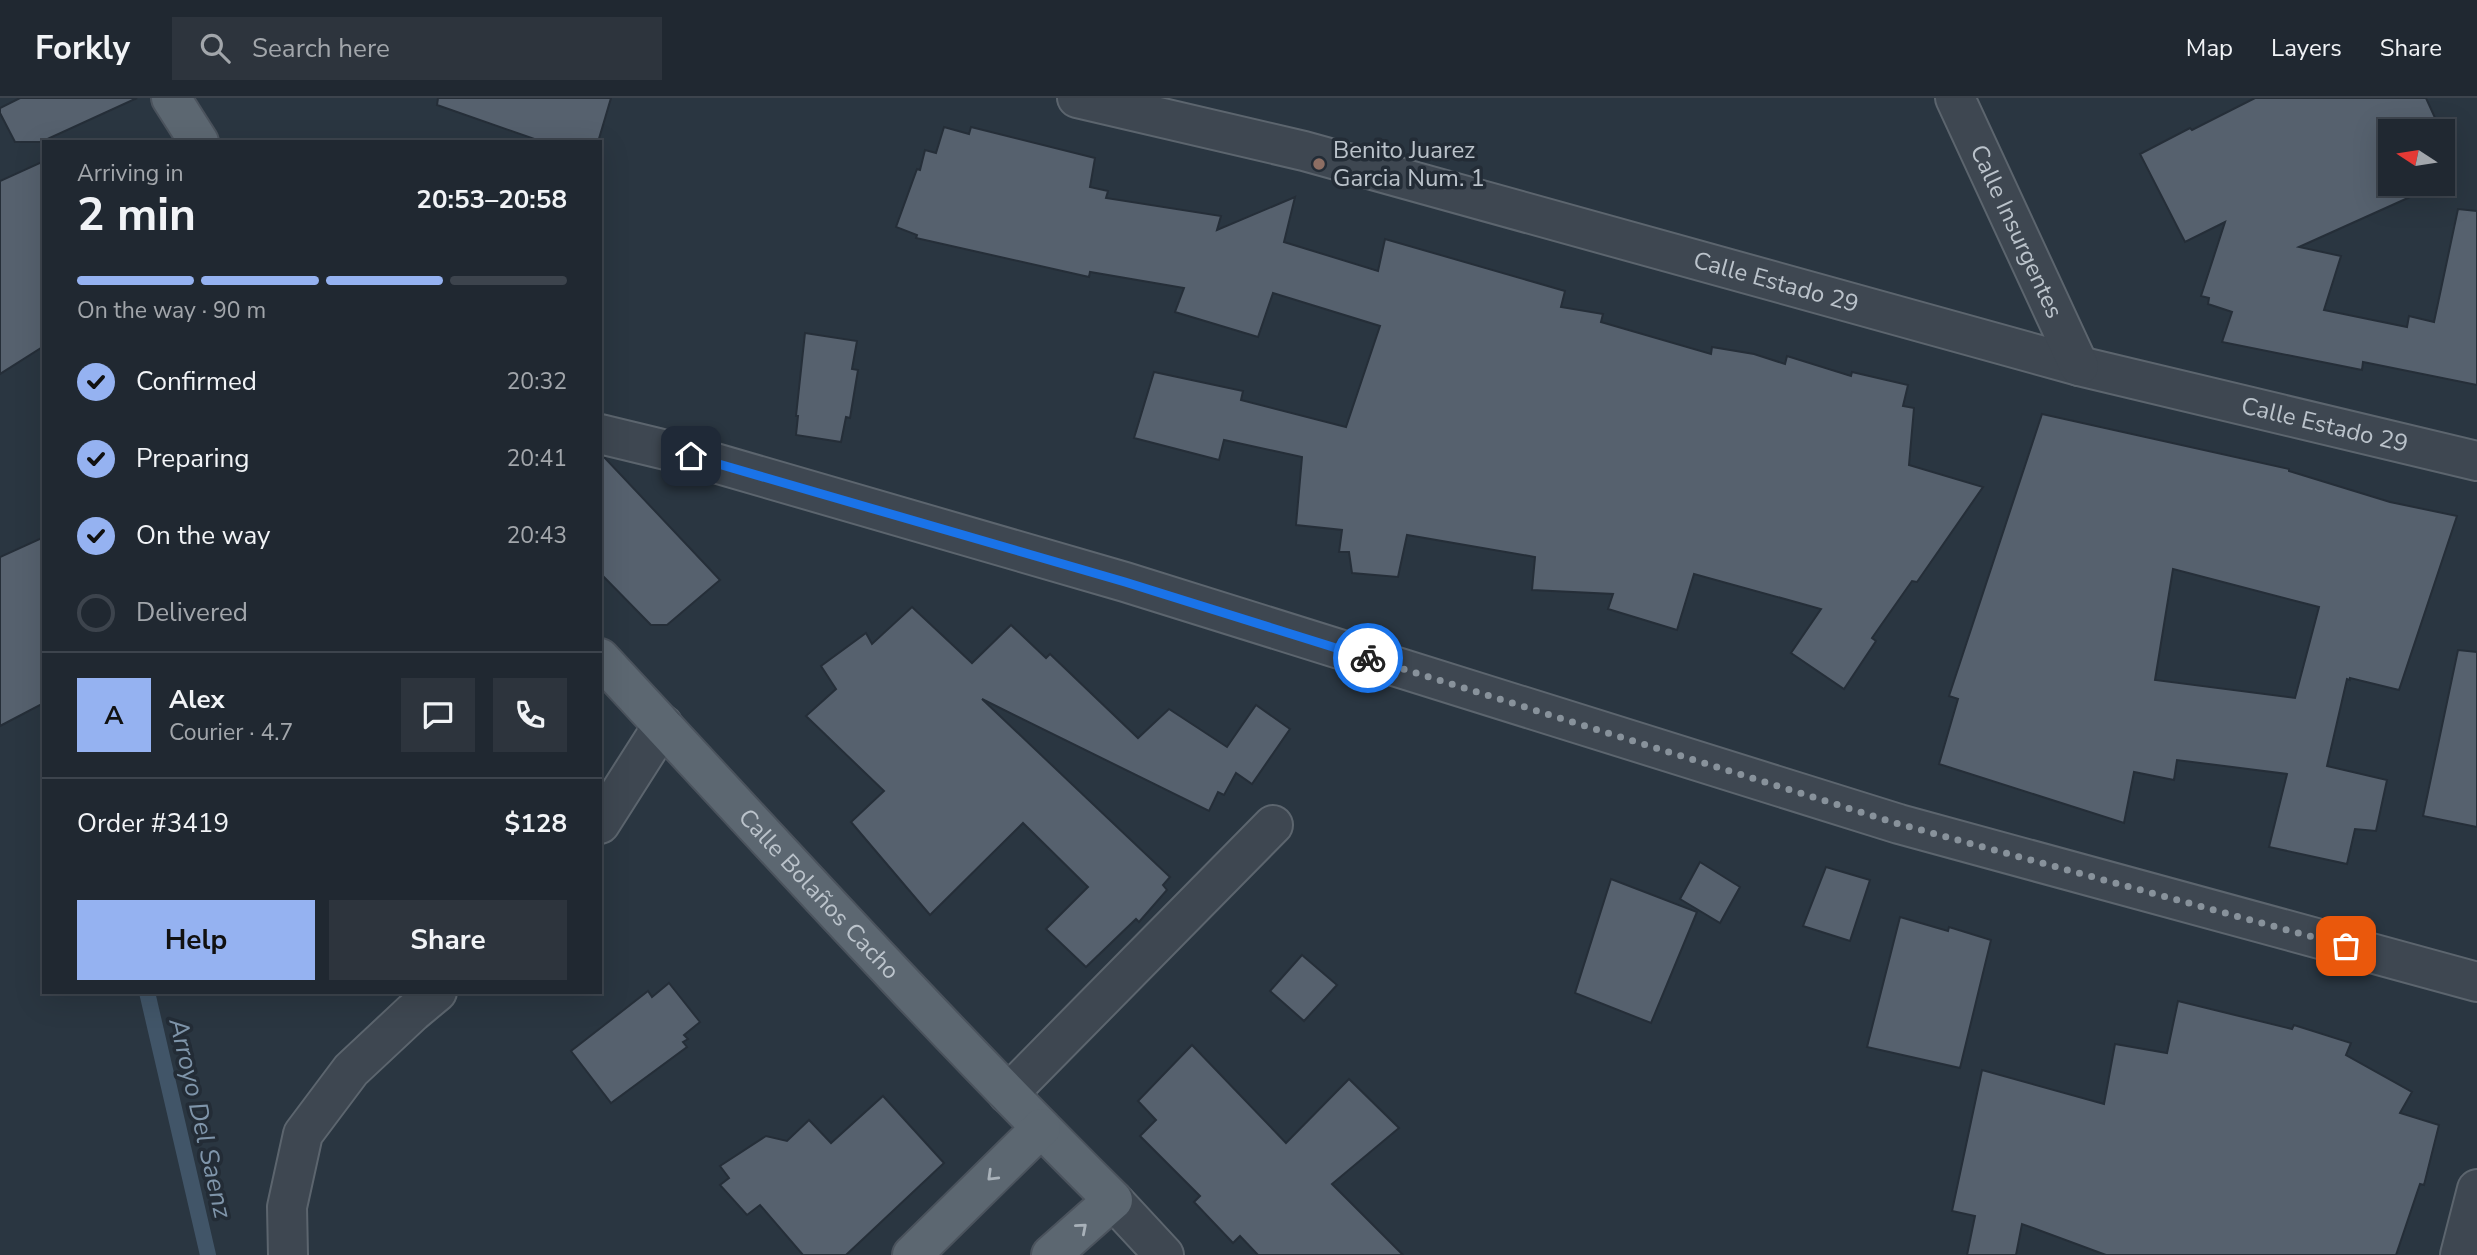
<!DOCTYPE html>
<meta charset="utf-8">
<style>
body{margin:0;font-family:"Nunito Sans",sans-serif;background:#2d343d;color:#f1f3f6;height:100vh;display:flex;flex-direction:column;font-size:26px;white-space:nowrap}
*{box-sizing:border-box;margin:0}
p{font-size:23px;color:#a2a6ab}
.icon{flex:none;width:38px;height:38px;fill:none;stroke:currentColor;stroke-width:2;stroke-linecap:round;stroke-linejoin:round}
.map{position:relative;flex:1;overflow:hidden}
.drawer{position:absolute;left:42px;top:42px;width:560px;height:854px;display:flex;flex-direction:column;background:#202831;border-radius:0px;box-shadow:0 7px 28px #0002,0 0 0 2px #3d444d}
.drawer>*{flex:none}
.needle{width:46px;rotate:282deg}
.controls{position:absolute;left:2378px;top:21px;display:grid;gap:14px}
.controls a{display:grid;place-items:center;width:77px;height:77px;border-radius:0px;background:#202831;box-shadow:0 7px 28px #0002,0 0 0 2px #3d444d;font-size:35px}
.pin{position:absolute;display:grid;place-items:center;width:60px;height:60px;color:#fff;margin:-30px;border-radius:14px;box-shadow:0 4px 10px #0006}
.courier{position:absolute;display:grid;place-items:center;width:70px;height:70px;margin:-35px;border:5px solid #1a73e8;border-radius:50%;background:#fff;color:#222;box-shadow:0 2px 9px #0007}
.head em{font-style:normal;font-weight:700}
.head div{display:flex;flex-direction:column-reverse}
.head{display:flex;align-items:center;justify-content:space-between;height:119px;padding:0 35px}
h1{font-size:46px;font-weight:700;line-height:52px}
.bar{display:grid;grid-template-columns:repeat(4,1fr);gap:10px 7px;align-content:center;height:84px;padding:0 35px}
.bar i{height:9px;border-radius:5px;background:#3d444d}
.bar .active{background:#95b2f1}
.bar p{grid-column:span 4}
.line{display:flex;align-items:center;gap:18px;padding:0 35px;border-top:2px solid #3d444d}
.line div{flex:1}
.round{display:grid;place-items:center;flex:none;width:74px;height:74px;border-radius:0px;background:#2d343d}
ol{padding:0 35px;list-style:none}
li{display:flex;align-items:center;gap:21px;height:77px}
li p{margin-inline-start:auto}
li .icon{padding:7px;border-radius:50%;background:#95b2f1;color:#111;stroke-width:4}
li:last-child{color:#a2a6ab}
li i{width:38px;height:38px;border:4px solid #3d444d;border-radius:50%}
.primary-button{display:flex;gap:14px;margin-top:auto;padding:14px 35px}
.primary-button a{flex:1;height:80px;border-radius:0px;background:#95b2f1;color:#111;font-size:28px;font-weight:700;line-height:80px;text-align:center}
.primary-button a+a{background:#2d343d;color:#f1f3f6}
header{display:flex;align-items:center;gap:42px;box-sizing:border-box;height:98px;padding:0 35px;background:#202831;border-bottom:2px solid #3d444d}
header strong{font-size:33px}
nav{display:flex;gap:38px;margin-inline-start:auto;font-size:24px}
.search{width:490px;height:63px;background:#2d343d;display:flex;align-items:center;gap:18px;box-sizing:border-box;padding:0 24px;border-radius:0px;color:#a2a6ab;font-size:26px}
.map>svg:first-child{display:block}
.lines{fill:none;stroke-linecap:round;stroke-linejoin:round}
.stream{stroke:#415568;stroke-width:16}
.building{fill:#56616e;stroke:#252e38;stroke-width:2;fill-rule:evenodd}
.minor-casing{stroke:#5c656e;stroke-width:42}
.major-casing{stroke:#4b535d;stroke-width:42}
.minor{stroke:#3e4751;stroke-width:38}
.major{stroke:#5c6771;stroke-width:38}
.oneway{stroke:#a8b1b9}
.done{stroke:#88929b;stroke-width:7;stroke-dasharray:0 12.6}
.route{stroke:#1a73e8;stroke-width:9}
.education-dot{fill:#8d6e63;stroke:#232c36;stroke-width:2.5}
.labels{text-anchor:middle;stroke-width:7;stroke-linejoin:round;paint-order:stroke}
.poi-label{font-size:24px;fill:#bbc3cb;stroke:#232c36;text-anchor:start}
.street-label{font-size:24px;fill:#bbc3cb;stroke:#232c36}
.water-label{font-size:26px;font-style:italic;fill:#7f95aa;stroke:#232c36}
</style>
<header>
<strong>Forkly</strong>
<div class="search"><svg class="icon" aria-label="search" viewBox="0 0 24 24"><circle cx="10" cy="10" r="6"/><path d="M15 15l6 6"/></svg>Search here</div>
<nav><a>Map</a><a>Layers</a><a>Share</a></nav>
</header>
<div class="map">
<svg width="2477" height="1157" viewBox="0 0 2477 1157">
<rect width="100%" height="100%" fill="#2a3641"/>
<g class="lines">
<polyline class="stream" points="147,894 208,1157"/>
</g>
<g class="building">
<polygon points="20,0 137,0 41,44 15,44 0,15 0,10"/>
<polygon points="438,0 611,0 598,44 543,44 437,7"/>
<polygon points="2255,0 2426,0 2441,33 2390,33 2390,86 2439,86 2299,149 2341,158 2324,212 2407,229 2409,218 2434,224 2458,111 2477,113 2477,287 2363,264 2362,272 2222,244 2232,214 2208,206 2209,200 2201,198 2225,124 2185,144 2140,56 2190,30 2192,32"/>
<polygon points="944,29 969,36 971,29 1095,60 1090,89 1108,93 1106,100 1221,118 1217,132 1295,99 1284,144 1378,173 1385,141 1565,193 1561,209 1603,216 1601,224 1711,256 1712,249 1754,256 1785,266 1787,258 1851,278 1852,274 1908,287 1903,308 1914,310 1909,367 1983,389 1917,484 1912,483 1872,540 1876,543 1844,591 1791,555 1821,511 1694,476 1677,532 1608,511 1613,496 1532,492 1535,459 1407,437 1398,479 1352,475 1349,454 1339,454 1342,432 1296,427 1302,359 1224,342 1219,362 1134,340 1154,274 1243,293 1241,302 1346,329 1380,228 1273,195 1258,239 1175,214 1184,190 1090,174 1089,179 916,140 917,137 896,129 917,71 920,72 925,52 936,55"/>
<polygon points="2443,37 2454,62 2454,79 2443,84"/>
<polygon points="44,63 44,248 0,276 0,83"/>
<polygon points="805,235 857,243 852,271 858,272 850,320 846,319 841,344 796,337 798,318 796,318"/>
<path d="M2042,316L2289,371V373L2390,404L2457,418L2399,592L2350,580V582L2347,581L2327,668L2387,682L2376,733L2355,731L2347,766L2269,749L2287,676L2177,662L2174,682L2134,674L2124,725L1939,666L1958,601L1949,598ZM2173,471L2319,509L2295,600L2155,582Z"/>
<polygon points="600,359 604,359 720,482 667,527 651,527 600,475"/>
<polygon points="44,439 44,605 0,628 0,459"/>
<polygon points="912,509 972,565 1011,527 1046,560 1050,556 1138,640 1169,611 1227,649 1256,607 1290,631 1252,686 1236,675 1224,697 1218,694 1209,713 982,601 1170,779 1163,787 1167,792 1139,824 1136,821 1086,869 1046,831 1088,789 1023,725 930,817 851,724 884,693 806,618 836,591 821,568 866,535 872,546"/>
<polygon points="2458,552 2477,554 2477,729 2423,718"/>
<polygon points="1700,764 1740,789 1720,825 1680,801"/>
<polygon points="1826,769 1870,782 1850,843 1803,828"/>
<polygon points="1611,781 1697,814 1651,925 1575,895"/>
<polygon points="1900,819 1948,833 1949,829 1991,842 1960,970 1867,949"/>
<polygon points="1302,857 1337,887 1304,923 1270,893"/>
<polygon points="669,885 700,924 684,937 688,941 683,944 687,949 611,1005 571,953 648,893 652,899"/>
<polygon points="2178,903 2292,931 2294,927 2351,945 2346,957 2412,994 2400,1015 2439,1027 2424,1087 2420,1086 2396,1157 2106,1157 2022,1126 2016,1157 1967,1157 1975,1118 1952,1113 1982,972 2104,1006 2115,946 2167,955"/>
<polygon points="1192,947 1286,1045 1349,981 1399,1030 1332,1086 1403,1157 1258,1157 1240,1138 1233,1145 1194,1104 1200,1098 1140,1038 1156,1022 1138,1003"/>
<polygon points="883,998 944,1065 846,1157 803,1157 760,1107 747,1117 720,1087 729,1080 720,1068 766,1038 787,1043 809,1022 831,1045"/>
</g>
<g class="lines">
<defs>
<g id="minor">
<path id="s1" d="M1077,0L1304,53L2079,268L2477,363"/>
<path id="s2" d="M1955,0L2079,268"/>
<polyline points="600,336 691,358 1125,484 1899,726 2477,884"/>
<polyline points="600,726 663,627"/>
<polyline points="1008,996 1273,727"/>
<polyline points="1113,1102 1164,1157"/>
<polyline points="288,1157 287,1109 303,1036 351,972 413,914 437,894"/>
<polyline points="2460,1157 2477,1091"/>
</g>
<g id="major">
<polyline points="171,0 199,44"/>
<path id="s3" d="M600,560C769,742 937,927 1113,1102L1051,1157"/>
<polyline points="912,1157 1041,1030"/>
</g>
</defs>
<use href="#minor" class="minor-casing"/>
<use href="#major" class="major-casing"/>
<use href="#minor" class="minor"/>
<use href="#major" class="major"/>
</g>
<defs><path id="oneway-chevron" d="M-2-3.5L2.5 0L-2 3.5" fill="none" stroke-width="1.6" stroke-linecap="round" stroke-linejoin="round" transform="scale(1.75)"/></defs>
<g class="oneway">
<use href="#oneway-chevron" transform="translate(992 1078) rotate(136)"/>
<use href="#oneway-chevron" transform="translate(1082 1130) rotate(-41)"/>
</g>
<g class="lines">
<polyline class="done" points="1368,560 1899,726 2346,848"/>
<polyline class="route" points="691,358 1125,484 1368,560"/>
</g>
<circle class="education-dot" cx="1319" cy="66" r="7"/>
<g class="labels">
<g class="poi-label">
<text x="1333" y="60">Benito Juarez<tspan x="1333" dy="28">Garcia Num. 1</tspan></text>
</g>
<g class="street-label">
<text dy="8" stroke="none"><textPath href="#s2" startOffset="147">Calle Insurgentes</textPath></text>
<text dy="8" stroke="none"><textPath href="#s1" startOffset="723">Calle Estado 29</textPath></text>
<text dy="8" stroke="none"><textPath href="#s1" startOffset="1290">Calle Estado 29</textPath></text>
<text dy="8" stroke="none"><textPath href="#s3" startOffset="322">Calle Bolaños Cacho</textPath></text>
</g>
<g class="water-label">
<text transform="translate(201 1020) rotate(77)" y="9">Arroyo Del Saenz</text>
</g>
</g>
</svg>
<div class="controls">
<a><svg class="needle" viewBox="-14 -14 28 28"><path d="M0-13l5 13h-10z" fill="#e53935"/><path d="M0 13l5-13h-10z" fill="#a2a6ab"/></svg></a>
</div>
<div class="pin" style="left:2346px;top:848px;background:#ea580c"><svg class="icon" aria-label="bag" viewBox="0 0 24 24"><path d="M5 8h14l-1 12H6zM9 8a3 3 0 0 1 6 0"/></svg></div>
<div class="pin" style="left:691px;top:358px;background:#1f2937"><svg class="icon" aria-label="home" viewBox="0 0 24 24"><path d="M3 11l9-7 9 7M6 9v11h12V9"/></svg></div>
<div class="courier" style="left:1368px;top:560px"><svg class="icon" aria-label="bike" viewBox="0 0 24 24"><circle cx="6" cy="16" r="4"/><circle cx="18" cy="16" r="4"/><path d="M6 16l4-8h5l3 8M10 8l3 8H6M13 5h3"/></svg></div>
<section class="drawer">
<div class="head"><div><h1>2 min</h1><p>Arriving in</p></div><em>20:53–20:58</em></div>
<div class="bar"><i class="active"></i><i class="active"></i><i class="active"></i><i></i><p>On the way · 90 m</p></div>
<ol>
<li><svg class="icon" aria-label="check" viewBox="0 0 24 24"><path d="M5 12l5 5 9-10"/></svg>Confirmed<p>20:32</p></li>
<li><svg class="icon" aria-label="check" viewBox="0 0 24 24"><path d="M5 12l5 5 9-10"/></svg>Preparing<p>20:41</p></li>
<li><svg class="icon" aria-label="check" viewBox="0 0 24 24"><path d="M5 12l5 5 9-10"/></svg>On the way<p>20:43</p></li>
<li><i></i>Delivered</li>
</ol>
<div class="line" style="height:126px"><b class="round" style="background:#95b2f1;color:#111">A</b><div><b>Alex</b><p>Courier · 4.7</p></div><a class="round"><svg class="icon" aria-label="chat" viewBox="0 0 24 24"><path d="M4 5h16v11H9l-5 4z"/></svg></a><a class="round"><svg class="icon" aria-label="phone" viewBox="0 0 24 24"><path d="M5 4h4l2 5-3 2q2 4 5 5l2-3 5 2v4C11 20 4 13 5 4z"/></svg></a></div>
<div class="line" style="height:91px"><div>Order #3419</div><b>$128</b></div>
<div class="primary-button"><a>Help</a><a>Share</a></div>
</section>
</div>
